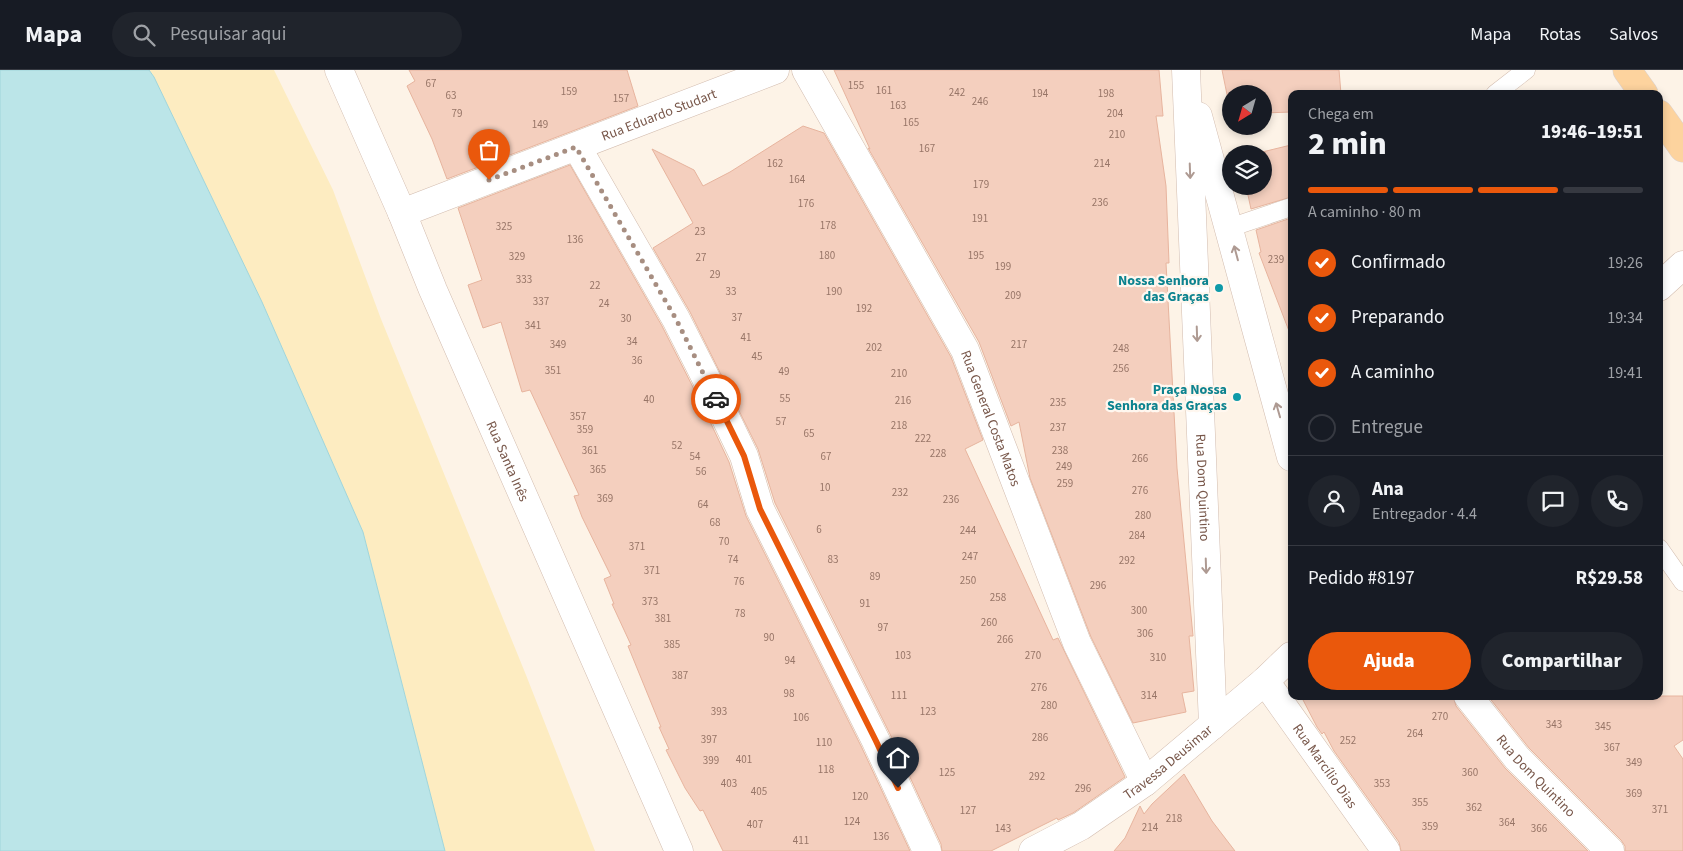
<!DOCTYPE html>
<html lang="pt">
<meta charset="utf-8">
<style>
body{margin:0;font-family:"Source Sans 3",sans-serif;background:#20242c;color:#f1f3f6;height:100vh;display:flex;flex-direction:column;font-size:19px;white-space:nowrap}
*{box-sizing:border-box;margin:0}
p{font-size:16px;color:#9ea1a6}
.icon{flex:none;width:28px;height:28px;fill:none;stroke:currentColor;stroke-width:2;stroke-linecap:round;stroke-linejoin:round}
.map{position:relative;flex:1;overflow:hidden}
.panel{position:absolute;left:1288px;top:20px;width:375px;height:610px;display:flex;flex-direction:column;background:#171b24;border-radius:10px;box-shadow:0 2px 8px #0003}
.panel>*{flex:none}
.needle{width:32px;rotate:217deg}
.buttons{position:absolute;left:1222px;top:15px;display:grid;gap:10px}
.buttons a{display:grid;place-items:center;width:50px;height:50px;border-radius:50%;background:#171b24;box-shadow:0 2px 8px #0003;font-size:25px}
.pin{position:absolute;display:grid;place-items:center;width:42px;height:42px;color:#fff;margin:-51px -21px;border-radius:50% 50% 50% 0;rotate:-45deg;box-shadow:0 0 5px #0007}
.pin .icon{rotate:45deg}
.courier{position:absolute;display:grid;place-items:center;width:50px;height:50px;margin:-25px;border:4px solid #ea580c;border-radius:50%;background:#fff;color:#222;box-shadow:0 1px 6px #0007}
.summary em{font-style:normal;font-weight:800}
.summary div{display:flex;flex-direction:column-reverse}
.summary{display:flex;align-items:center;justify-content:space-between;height:85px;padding:0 20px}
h1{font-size:32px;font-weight:800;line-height:38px}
.bar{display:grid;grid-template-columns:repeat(4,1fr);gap:8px 5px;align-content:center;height:60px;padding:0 20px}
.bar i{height:6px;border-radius:4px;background:#363941}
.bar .active{background:#ea580c}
.bar p{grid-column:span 4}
.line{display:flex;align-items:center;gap:12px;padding:0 20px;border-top:1px solid #363941}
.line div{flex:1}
.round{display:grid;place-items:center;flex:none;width:52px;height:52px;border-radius:26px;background:#20242c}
ol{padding:0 20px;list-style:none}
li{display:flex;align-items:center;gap:15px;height:55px}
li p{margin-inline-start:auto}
li .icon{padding:5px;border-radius:50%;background:#ea580c;color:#fff;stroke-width:4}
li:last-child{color:#9ea1a6}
li i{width:28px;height:28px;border:2px solid #363941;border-radius:50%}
.primary-button{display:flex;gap:10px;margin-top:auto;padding:10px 20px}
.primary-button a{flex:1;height:58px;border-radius:30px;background:#ea580c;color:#fff;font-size:20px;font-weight:800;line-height:58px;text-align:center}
.primary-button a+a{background:#20242c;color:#f1f3f6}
header{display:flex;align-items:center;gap:30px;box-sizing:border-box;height:70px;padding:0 25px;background:#171b24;border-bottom:1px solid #363941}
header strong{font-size:24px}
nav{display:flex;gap:28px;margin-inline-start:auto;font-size:18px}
.search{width:350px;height:45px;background:#20242c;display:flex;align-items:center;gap:12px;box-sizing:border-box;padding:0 18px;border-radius:28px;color:#9ea1a6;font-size:19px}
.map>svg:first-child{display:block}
.sand{fill:#fdecc1}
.water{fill:#bbe5e8;stroke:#a0d5da}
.building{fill:#f4cfbe;stroke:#e7b49e}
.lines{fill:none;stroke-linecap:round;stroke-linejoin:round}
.service-casing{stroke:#d2bcaf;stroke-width:19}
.minor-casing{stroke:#d2bcaf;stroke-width:29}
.primary-casing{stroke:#dcd3d0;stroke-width:29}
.service{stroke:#fff;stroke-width:18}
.minor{stroke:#fff;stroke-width:28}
.primary{stroke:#fdd39e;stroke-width:28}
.oneway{stroke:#ae9a92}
.done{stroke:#a78e81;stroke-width:5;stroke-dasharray:0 9}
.route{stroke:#ea580c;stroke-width:6}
.culture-dot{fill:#0f9aa8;stroke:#fff7ef;stroke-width:2}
.labels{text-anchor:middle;stroke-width:4.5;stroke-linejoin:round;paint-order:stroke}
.number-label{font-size:11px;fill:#977567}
.street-label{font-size:14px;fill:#78574a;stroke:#fff7ef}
.culture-label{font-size:14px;font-weight:bold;fill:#0d838f;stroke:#fff7ef;text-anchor:end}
</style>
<header>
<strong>Mapa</strong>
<div class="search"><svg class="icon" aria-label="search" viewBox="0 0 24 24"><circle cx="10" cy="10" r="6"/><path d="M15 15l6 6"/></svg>Pesquisar aqui</div>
<nav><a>Mapa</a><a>Rotas</a><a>Salvos</a></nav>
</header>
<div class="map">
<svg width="1683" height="781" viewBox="0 0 1683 781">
<rect width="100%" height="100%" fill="#fdf3e7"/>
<polygon class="sand" points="149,0 274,0 333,120 381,249 526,605 595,781 445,781 363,462 262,232 154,7"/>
<polygon class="water" points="0,0 149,0 154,7 262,232 363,462 445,781 0,781"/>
<g class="building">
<polygon points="409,0 627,0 638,36 447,109 432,69 407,16 415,11"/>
<polygon points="834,0 1159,0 1163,46 1156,46 1166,116 1169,193 1166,193 1177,398 1193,566 1189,566 1194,621 1182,623 1186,642 1133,653 1091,567 1030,408 1019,352 1011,356 979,272 868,78 870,79"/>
<polygon points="1222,0 1339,0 1341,24 1291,24 1291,42 1264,43 1264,24 1231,24 1231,44"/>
<polygon points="803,56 824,63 951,287 983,370 965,379 1053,570 1058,568 1125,707 1073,743 1058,750 1057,748 991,781 942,781 941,774 890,664 775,433 758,379 690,242 653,178 693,153 652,79 694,100 703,116 730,102"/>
<polygon points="1291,75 1291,127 1251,139 1246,116 1264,116 1264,84 1254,84"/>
<polygon points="570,95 662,256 705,341 729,392 746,446 862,678 910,781 723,781 703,740 700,741 685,718 666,680 669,679 659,657 661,657 628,576 631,575 612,534 614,534 604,509 611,506 582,447 574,426 579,425 530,320 522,322 501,252 483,258 468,215 482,210 458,138"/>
<polygon points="1291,148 1291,261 1289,261 1259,183 1261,182 1256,160"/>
<polygon points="1301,626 1453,626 1456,636 1505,698 1588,781 1401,781 1399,772 1334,681 1324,662 1322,664 1317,657"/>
<polygon points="1488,626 1683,626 1683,670 1674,676 1683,689 1683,781 1625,781 1625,776 1621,770 1529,678"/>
<polygon points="1184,704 1212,751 1235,781 1114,781 1125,768 1140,736 1144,744 1152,734"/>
</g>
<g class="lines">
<defs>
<g id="service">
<polyline points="1495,24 1526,0"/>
<polyline points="1229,158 1291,137"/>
<polyline points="1659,478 1683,512"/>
</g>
<g id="minor">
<path id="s1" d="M339,0L402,143L433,220L679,781"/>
<path id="s2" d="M806,0L965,280L1077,573L1145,712"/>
<path id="s3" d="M1186,0L1213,655"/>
<polyline points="1198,46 1291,387"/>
<polyline points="577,77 676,249 719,334 744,386 760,439 876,671 927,781"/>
<path id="s4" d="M402,143L775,0"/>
<polyline points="1659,217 1683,195"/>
<path id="s5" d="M1265,611L1386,781"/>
<path id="s6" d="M1468,626L1517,688L1610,781"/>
<path id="s7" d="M1033,781L1081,756L1145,712L1265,611L1291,586"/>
</g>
<g id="primary">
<polyline points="1627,0 1644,24"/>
<polyline points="1659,44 1683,78"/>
</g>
</defs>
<use href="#service" class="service-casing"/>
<use href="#minor" class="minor-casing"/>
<use href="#primary" class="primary-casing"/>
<use href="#service" class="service"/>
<use href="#minor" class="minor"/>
<use href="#primary" class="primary"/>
</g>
<defs><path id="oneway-shaft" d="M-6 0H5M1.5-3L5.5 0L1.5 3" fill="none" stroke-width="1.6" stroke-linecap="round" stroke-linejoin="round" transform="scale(1.25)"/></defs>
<g class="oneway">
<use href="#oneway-shaft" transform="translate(1190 101) rotate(88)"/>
<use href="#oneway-shaft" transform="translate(1236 183) rotate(-105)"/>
<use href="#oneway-shaft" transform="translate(1197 264) rotate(88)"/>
<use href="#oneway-shaft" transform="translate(1278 340) rotate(-106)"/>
<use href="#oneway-shaft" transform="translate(1206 496) rotate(88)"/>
</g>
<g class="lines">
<polyline class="done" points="489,110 576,77 676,249 716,329"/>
<polyline class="route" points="716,329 744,386 760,439 876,671 898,718"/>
</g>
<g class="culture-dot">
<circle cx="1219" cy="218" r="5"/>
<circle cx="1237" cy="327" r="5"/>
</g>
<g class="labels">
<g class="number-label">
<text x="431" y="17">67</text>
<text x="856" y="19">155</text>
<text x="884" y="24">161</text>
<text x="569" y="25">159</text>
<text x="957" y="26">242</text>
<text x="1040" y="27">194</text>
<text x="1106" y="27">198</text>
<text x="451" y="29">63</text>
<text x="621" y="32">157</text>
<text x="980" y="35">246</text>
<text x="898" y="39">163</text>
<text x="457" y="47">79</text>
<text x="1115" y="47">204</text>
<text x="911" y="56">165</text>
<text x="540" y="58">149</text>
<text x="1117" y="68">210</text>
<text x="927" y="82">167</text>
<text x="775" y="97">162</text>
<text x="1102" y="97">214</text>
<text x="797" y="113">164</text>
<text x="981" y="118">179</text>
<text x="1100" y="136">236</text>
<text x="806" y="137">176</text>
<text x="980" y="152">191</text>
<text x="828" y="159">178</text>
<text x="504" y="160">325</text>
<text x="700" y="165">23</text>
<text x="575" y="173">136</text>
<text x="827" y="189">180</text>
<text x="976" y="189">195</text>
<text x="517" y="190">329</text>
<text x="701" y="191">27</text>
<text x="1276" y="193">239</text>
<text x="1003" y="200">199</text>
<text x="715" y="208">29</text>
<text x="524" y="213">333</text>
<text x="595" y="219">22</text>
<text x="731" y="225">33</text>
<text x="834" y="225">190</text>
<text x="1013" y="229">209</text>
<text x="541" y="235">337</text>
<text x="604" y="237">24</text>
<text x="864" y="242">192</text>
<text x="737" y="251">37</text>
<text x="626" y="252">30</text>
<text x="533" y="259">341</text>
<text x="746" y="271">41</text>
<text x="632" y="275">34</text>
<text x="558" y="278">349</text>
<text x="1019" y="278">217</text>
<text x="874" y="281">202</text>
<text x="1121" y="282">248</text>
<text x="757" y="290">45</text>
<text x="637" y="294">36</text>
<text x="1121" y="302">256</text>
<text x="553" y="304">351</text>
<text x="784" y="305">49</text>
<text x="899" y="307">210</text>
<text x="785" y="332">55</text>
<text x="649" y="333">40</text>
<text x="903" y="334">216</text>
<text x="1058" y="336">235</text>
<text x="578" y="350">357</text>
<text x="781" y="355">57</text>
<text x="899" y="359">218</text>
<text x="1058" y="361">237</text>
<text x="585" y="363">359</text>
<text x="809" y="367">65</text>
<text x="923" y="372">222</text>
<text x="677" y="379">52</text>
<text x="590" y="384">361</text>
<text x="1060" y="384">238</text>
<text x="938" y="387">228</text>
<text x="695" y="390">54</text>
<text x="826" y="390">67</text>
<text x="1140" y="392">266</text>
<text x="1064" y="400">249</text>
<text x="598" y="403">365</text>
<text x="701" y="405">56</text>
<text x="1065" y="417">259</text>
<text x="825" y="421">10</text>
<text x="1140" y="424">276</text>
<text x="900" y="426">232</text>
<text x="605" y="432">369</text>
<text x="951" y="433">236</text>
<text x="703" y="438">64</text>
<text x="1143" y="449">280</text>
<text x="715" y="456">68</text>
<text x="819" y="463">6</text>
<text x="968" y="464">244</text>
<text x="1137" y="469">284</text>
<text x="724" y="475">70</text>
<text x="637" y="480">371</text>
<text x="970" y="490">247</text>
<text x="733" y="493">74</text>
<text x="833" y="493">83</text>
<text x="1127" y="494">292</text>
<text x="652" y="504">371</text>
<text x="875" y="510">89</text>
<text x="968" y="514">250</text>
<text x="739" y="515">76</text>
<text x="1098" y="519">296</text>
<text x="998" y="531">258</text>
<text x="650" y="535">373</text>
<text x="865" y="537">91</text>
<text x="1139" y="544">300</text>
<text x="740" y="547">78</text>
<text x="663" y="552">381</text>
<text x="989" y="556">260</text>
<text x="883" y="561">97</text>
<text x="1145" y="567">306</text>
<text x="769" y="571">90</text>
<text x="1005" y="573">266</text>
<text x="672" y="578">385</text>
<text x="903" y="589">103</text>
<text x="1033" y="589">270</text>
<text x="1158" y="591">310</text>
<text x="790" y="594">94</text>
<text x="680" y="609">387</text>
<text x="1039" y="621">276</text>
<text x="789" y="627">98</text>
<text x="899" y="629">111</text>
<text x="1149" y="629">314</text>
<text x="1049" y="639">280</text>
<text x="719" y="645">393</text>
<text x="928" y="645">123</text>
<text x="1440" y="650">270</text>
<text x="801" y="651">106</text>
<text x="1554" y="658">343</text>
<text x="1603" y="660">345</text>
<text x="1415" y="667">264</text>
<text x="1040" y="671">286</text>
<text x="709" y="673">397</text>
<text x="1348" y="674">252</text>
<text x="824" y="676">110</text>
<text x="1612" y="681">367</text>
<text x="744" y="693">401</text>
<text x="711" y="694">399</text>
<text x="1634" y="696">349</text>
<text x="826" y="703">118</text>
<text x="947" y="706">125</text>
<text x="1470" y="706">360</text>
<text x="1037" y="710">292</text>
<text x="729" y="717">403</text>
<text x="1382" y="717">353</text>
<text x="1083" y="722">296</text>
<text x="759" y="725">405</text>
<text x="1634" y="727">369</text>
<text x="860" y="730">120</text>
<text x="1420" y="736">355</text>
<text x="1474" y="741">362</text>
<text x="1660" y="743">371</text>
<text x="968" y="744">127</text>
<text x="1174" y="752">218</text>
<text x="852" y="755">124</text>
<text x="1507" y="756">364</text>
<text x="755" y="758">407</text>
<text x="1430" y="760">359</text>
<text x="1150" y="761">214</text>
<text x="1003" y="762">143</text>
<text x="1539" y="762">366</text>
<text x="881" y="770">136</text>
<text x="801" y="774">411</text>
</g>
<g class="street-label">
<text dy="5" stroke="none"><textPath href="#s4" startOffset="275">Rua Eduardo Studart</textPath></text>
<text dy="5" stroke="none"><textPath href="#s2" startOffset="395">Rua General Costa Matos</textPath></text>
<text dy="5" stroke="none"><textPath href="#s1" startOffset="426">Rua Santa Inês</textPath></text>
<text dy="5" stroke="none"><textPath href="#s3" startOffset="418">Rua Dom Quintino</textPath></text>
<text dy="5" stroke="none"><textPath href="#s7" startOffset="162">Travessa Deusimar</textPath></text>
<text dy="5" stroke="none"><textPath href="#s5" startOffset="104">Rua Marcílio Dias</textPath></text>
<text dy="5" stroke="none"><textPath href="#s6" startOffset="105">Rua Dom Quintino</textPath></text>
</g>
<g class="culture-label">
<text x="1209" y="215">Nossa Senhora<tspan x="1209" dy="16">das Graças</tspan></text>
<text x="1227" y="324">Praça Nossa<tspan x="1227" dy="16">Senhora das Graças</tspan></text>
</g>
</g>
</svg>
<div class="buttons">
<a><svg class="needle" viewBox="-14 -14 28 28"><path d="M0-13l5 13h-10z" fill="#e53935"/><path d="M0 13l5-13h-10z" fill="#9ea1a6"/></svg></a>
<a><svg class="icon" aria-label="layers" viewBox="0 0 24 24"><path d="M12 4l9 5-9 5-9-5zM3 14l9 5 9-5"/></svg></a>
</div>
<div class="pin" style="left:489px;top:110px;background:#ea580c"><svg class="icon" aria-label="bag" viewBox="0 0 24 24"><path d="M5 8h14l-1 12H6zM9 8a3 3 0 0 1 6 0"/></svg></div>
<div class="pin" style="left:898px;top:718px;background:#1f2937"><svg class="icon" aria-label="home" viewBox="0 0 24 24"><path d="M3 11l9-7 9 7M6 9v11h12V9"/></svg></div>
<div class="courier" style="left:716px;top:329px"><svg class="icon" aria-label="car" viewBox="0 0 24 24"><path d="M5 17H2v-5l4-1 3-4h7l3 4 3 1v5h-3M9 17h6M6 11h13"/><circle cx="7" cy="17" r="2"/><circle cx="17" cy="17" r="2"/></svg></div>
<section class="panel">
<div class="summary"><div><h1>2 min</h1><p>Chega em</p></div><em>19:46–19:51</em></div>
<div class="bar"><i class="active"></i><i class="active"></i><i class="active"></i><i></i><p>A caminho · 80 m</p></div>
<ol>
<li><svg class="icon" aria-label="check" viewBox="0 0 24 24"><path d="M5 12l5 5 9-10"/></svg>Confirmado<p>19:26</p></li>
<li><svg class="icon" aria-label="check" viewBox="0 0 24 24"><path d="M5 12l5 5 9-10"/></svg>Preparando<p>19:34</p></li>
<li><svg class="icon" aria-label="check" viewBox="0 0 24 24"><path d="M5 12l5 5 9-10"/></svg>A caminho<p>19:41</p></li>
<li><i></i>Entregue</li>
</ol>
<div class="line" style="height:90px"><a class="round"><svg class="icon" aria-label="person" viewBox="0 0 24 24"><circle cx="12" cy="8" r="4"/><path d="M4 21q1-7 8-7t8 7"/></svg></a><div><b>Ana</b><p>Entregador · 4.4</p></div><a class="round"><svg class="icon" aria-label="chat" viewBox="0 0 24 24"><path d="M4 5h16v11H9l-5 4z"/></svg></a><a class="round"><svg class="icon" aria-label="phone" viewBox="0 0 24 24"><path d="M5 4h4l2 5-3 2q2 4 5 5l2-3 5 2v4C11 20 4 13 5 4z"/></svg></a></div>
<div class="line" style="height:65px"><div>Pedido #8197</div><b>R$29.58</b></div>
<div class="primary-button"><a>Ajuda</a><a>Compartilhar</a></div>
</section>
</div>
